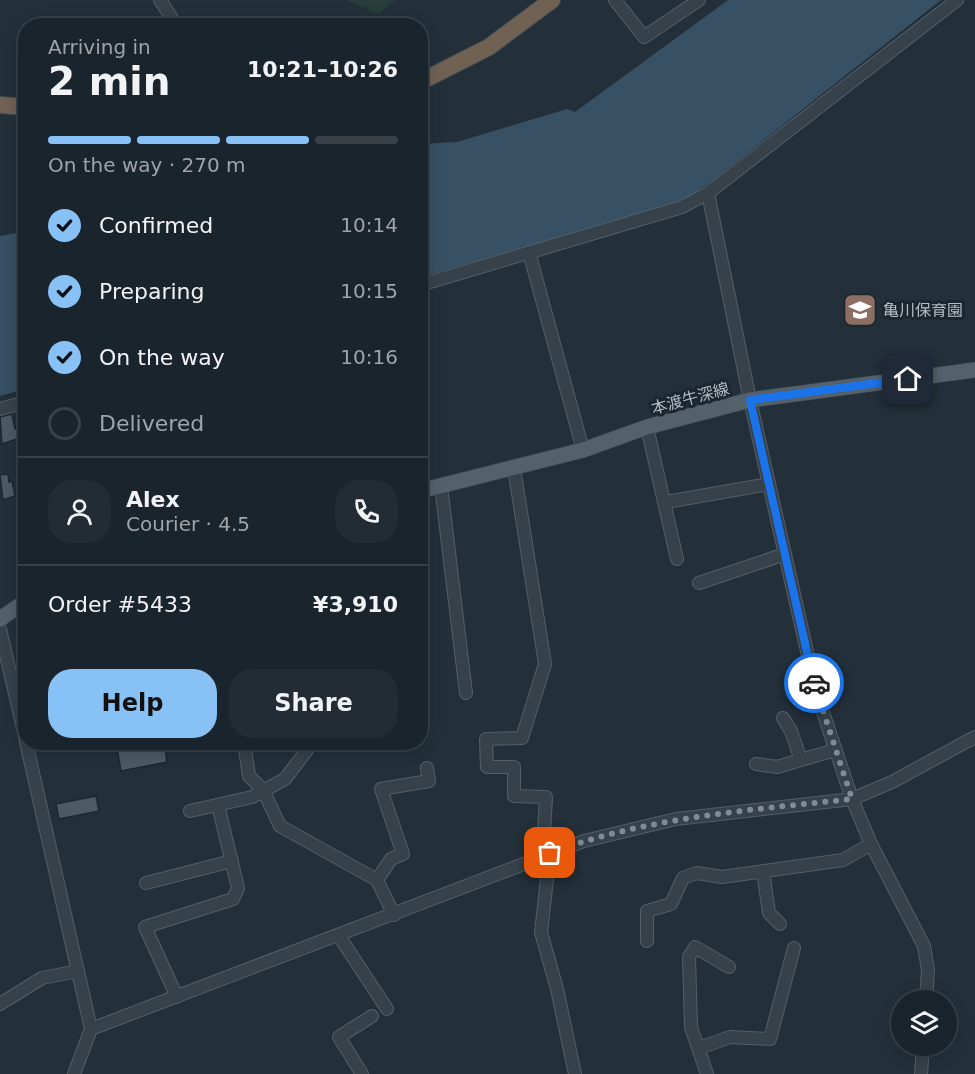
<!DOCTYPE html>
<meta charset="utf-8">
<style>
body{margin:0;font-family:"DejaVu Sans","Noto Sans JP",sans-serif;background:#232c34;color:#f1f3f6;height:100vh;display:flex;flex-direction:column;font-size:22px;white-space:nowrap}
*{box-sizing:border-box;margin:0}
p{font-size:20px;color:#9fa4a9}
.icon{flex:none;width:33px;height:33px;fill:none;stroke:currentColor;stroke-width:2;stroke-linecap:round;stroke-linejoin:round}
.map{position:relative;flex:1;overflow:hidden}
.panel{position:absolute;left:18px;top:18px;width:410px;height:732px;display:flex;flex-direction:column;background:#1a242c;border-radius:24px;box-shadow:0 3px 15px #0003,0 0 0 2px #384148}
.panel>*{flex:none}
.buttons{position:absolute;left:891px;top:990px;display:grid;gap:12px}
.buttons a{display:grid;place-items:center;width:66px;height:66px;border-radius:50%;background:#1a242c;box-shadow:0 3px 15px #0003,0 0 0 2px #384148;font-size:30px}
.pin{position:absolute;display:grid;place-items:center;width:51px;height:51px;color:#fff;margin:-26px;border-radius:12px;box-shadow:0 3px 9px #0006}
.courier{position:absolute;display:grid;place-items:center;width:60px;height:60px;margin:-30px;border:4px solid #1a73e8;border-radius:50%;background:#fff;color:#222;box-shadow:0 2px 8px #0007}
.summary em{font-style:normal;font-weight:800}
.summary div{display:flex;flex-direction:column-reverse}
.summary{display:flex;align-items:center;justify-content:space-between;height:102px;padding:0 30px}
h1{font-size:39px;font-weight:800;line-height:45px}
.bar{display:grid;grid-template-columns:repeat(4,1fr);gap:9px 6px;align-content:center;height:72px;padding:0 30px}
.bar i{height:8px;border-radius:4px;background:#384148}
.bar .on{background:#88c1f5}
.bar p{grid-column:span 4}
.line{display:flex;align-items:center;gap:15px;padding:0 30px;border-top:2px solid #384148}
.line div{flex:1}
.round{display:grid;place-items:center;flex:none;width:63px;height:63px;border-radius:24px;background:#232c34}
ol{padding:0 30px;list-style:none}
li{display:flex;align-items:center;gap:18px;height:66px}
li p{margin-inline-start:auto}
li .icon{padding:6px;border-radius:50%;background:#88c1f5;color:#111;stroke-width:4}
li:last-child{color:#9fa4a9}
li i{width:33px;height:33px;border:3px solid #384148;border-radius:50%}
.primary-button{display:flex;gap:12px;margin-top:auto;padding:12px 30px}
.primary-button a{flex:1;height:69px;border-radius:24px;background:#88c1f5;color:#111;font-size:24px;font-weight:800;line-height:69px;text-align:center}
.primary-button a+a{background:#232c34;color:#f1f3f6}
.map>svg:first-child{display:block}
.green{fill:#263d3b}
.water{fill:#385063}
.building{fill:#4b5a65;stroke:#1d2831;stroke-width:1.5}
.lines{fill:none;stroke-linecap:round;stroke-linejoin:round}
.minor-casing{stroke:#545f68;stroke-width:14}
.major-casing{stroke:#424d56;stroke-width:16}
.highway-casing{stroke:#414c55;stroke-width:18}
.minor{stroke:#36414a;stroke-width:12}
.major{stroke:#54616a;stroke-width:15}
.highway{stroke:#706153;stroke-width:16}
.done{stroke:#7f8b95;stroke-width:6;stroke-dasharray:0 10.8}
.route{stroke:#1a73e8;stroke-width:8}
.labels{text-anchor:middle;stroke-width:6;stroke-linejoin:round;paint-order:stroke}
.poi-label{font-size:16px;fill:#b1bcc6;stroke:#1c262f;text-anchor:start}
.street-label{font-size:16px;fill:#b1bcc6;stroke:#1c262f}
</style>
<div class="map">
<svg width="975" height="1074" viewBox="0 0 975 1074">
<rect width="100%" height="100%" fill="#23303a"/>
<polygon class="green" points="345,0 396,0 379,14"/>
<g class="water">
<polygon points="728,0 941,0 712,181 685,199 659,209 420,277 420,144 457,142 567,109 575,112"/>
<polygon points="25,206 25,389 0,396 0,236 18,233"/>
</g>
<g class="building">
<polygon points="12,414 15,429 26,426 26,436 2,444 0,417"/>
<polygon points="8,474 9,482 12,481 15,496 3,500 0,475"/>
<polygon points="116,742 164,742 167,762 121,771"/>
<polygon points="96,796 99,811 59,819 56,804"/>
</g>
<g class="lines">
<defs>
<g id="minor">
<polyline points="160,0 177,26"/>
<polyline points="615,0 644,37 699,0"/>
<polyline points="708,193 750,400 816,691 852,799 871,844 924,946 928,970 926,1000"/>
<polyline points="529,252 583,450"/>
<polyline points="420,285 682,207 708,193 957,0"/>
<polyline points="0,409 26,402"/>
<polyline points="647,427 677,559"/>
<polyline points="514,468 545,664 522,738 486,739 487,767 514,767 514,796 546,797 544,833 550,853 541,932 557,989 575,1074"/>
<polyline points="420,471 424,490"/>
<polyline points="441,486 466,693"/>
<polyline points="666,502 769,484"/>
<polyline points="699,583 785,554"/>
<polyline points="0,629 26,741"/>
<polyline points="783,718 791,731 801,760"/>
<polyline points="26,742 91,1029"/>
<polyline points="244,742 249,776 263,790 280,826 377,880 394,915"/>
<polyline points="756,764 777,767 835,750"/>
<polyline points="190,811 252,797 285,779 313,742"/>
<polyline points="763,871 769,913 780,924"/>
<polyline points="377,880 391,859 403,854 381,789 429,781 427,768"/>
<polyline points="146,883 232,861"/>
<polyline points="339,936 387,1009"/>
<polyline points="647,941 647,911 671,904 683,878 697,873 722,877 843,860 871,844"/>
<polyline points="177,997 145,927 233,899 238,888 218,805"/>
<polyline points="0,1004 42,978 78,971"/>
<polyline points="699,1048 730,1037 770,1039 794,948"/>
<polyline points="74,1074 91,1029 584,841 676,819 852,799 892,782 975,737"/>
<polyline points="362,1074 339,1037 372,1016"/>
<polyline points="707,1074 691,1027 689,957 695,947 729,967"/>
<polyline points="921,1074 923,1046"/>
</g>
<g id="major">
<polyline points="420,491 583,450 647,427 750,400 975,370"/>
<polyline points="0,619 26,601"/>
</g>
<g id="highway">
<polyline points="420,82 489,47 552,0"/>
<polyline points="0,105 26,107"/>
</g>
</defs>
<use href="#minor" class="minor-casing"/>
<use href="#major" class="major-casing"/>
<use href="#highway" class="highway-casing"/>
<use href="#minor" class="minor"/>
<use href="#major" class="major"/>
<use href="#highway" class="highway"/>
</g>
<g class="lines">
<path class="done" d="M550,853C647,817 750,810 852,799L814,683"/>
<polyline class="route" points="814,683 750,400 908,379"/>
</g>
<defs>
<symbol id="school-square" viewBox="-11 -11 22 22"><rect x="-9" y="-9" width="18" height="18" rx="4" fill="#8d6e63" stroke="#1c262f"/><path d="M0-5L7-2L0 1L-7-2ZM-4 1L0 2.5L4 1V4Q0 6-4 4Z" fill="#fff"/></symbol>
</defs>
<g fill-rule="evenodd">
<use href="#school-square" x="841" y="291" width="38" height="38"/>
</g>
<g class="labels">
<g class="poi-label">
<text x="883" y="316">亀川保育園</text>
</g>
<g class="street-label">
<text transform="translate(690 398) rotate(-15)" y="6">本渡牛深線</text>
</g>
</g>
</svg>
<div class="buttons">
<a><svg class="icon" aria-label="layers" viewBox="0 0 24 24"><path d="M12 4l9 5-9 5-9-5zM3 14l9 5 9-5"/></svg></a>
</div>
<div class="pin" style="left:550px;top:853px;background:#ea580c"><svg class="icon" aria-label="bag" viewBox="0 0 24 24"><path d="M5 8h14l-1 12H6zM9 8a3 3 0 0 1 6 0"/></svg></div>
<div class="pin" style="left:908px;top:379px;background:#1f2937"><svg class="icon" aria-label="home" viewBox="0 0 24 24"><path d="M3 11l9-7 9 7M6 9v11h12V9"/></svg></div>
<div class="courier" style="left:814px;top:683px"><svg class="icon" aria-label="car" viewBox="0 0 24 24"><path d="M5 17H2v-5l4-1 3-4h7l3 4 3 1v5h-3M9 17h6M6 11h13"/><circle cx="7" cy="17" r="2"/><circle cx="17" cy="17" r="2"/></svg></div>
<section class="panel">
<div class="summary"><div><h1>2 min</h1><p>Arriving in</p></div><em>10:21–10:26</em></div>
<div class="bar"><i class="on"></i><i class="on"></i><i class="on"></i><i></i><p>On the way · 270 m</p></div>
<ol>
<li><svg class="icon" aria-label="check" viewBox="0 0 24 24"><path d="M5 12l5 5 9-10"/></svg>Confirmed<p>10:14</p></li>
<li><svg class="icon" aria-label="check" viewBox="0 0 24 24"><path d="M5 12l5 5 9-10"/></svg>Preparing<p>10:15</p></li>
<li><svg class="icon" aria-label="check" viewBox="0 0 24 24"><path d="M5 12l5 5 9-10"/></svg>On the way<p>10:16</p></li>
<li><i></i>Delivered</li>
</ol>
<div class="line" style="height:108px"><a class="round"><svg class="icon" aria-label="person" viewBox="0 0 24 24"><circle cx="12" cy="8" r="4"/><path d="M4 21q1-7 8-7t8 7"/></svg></a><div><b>Alex</b><p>Courier · 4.5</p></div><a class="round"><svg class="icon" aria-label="phone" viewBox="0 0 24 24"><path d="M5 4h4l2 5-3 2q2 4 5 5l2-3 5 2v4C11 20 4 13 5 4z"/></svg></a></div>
<div class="line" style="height:78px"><div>Order #5433</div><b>¥3,910</b></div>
<div class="primary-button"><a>Help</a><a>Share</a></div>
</section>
</div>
